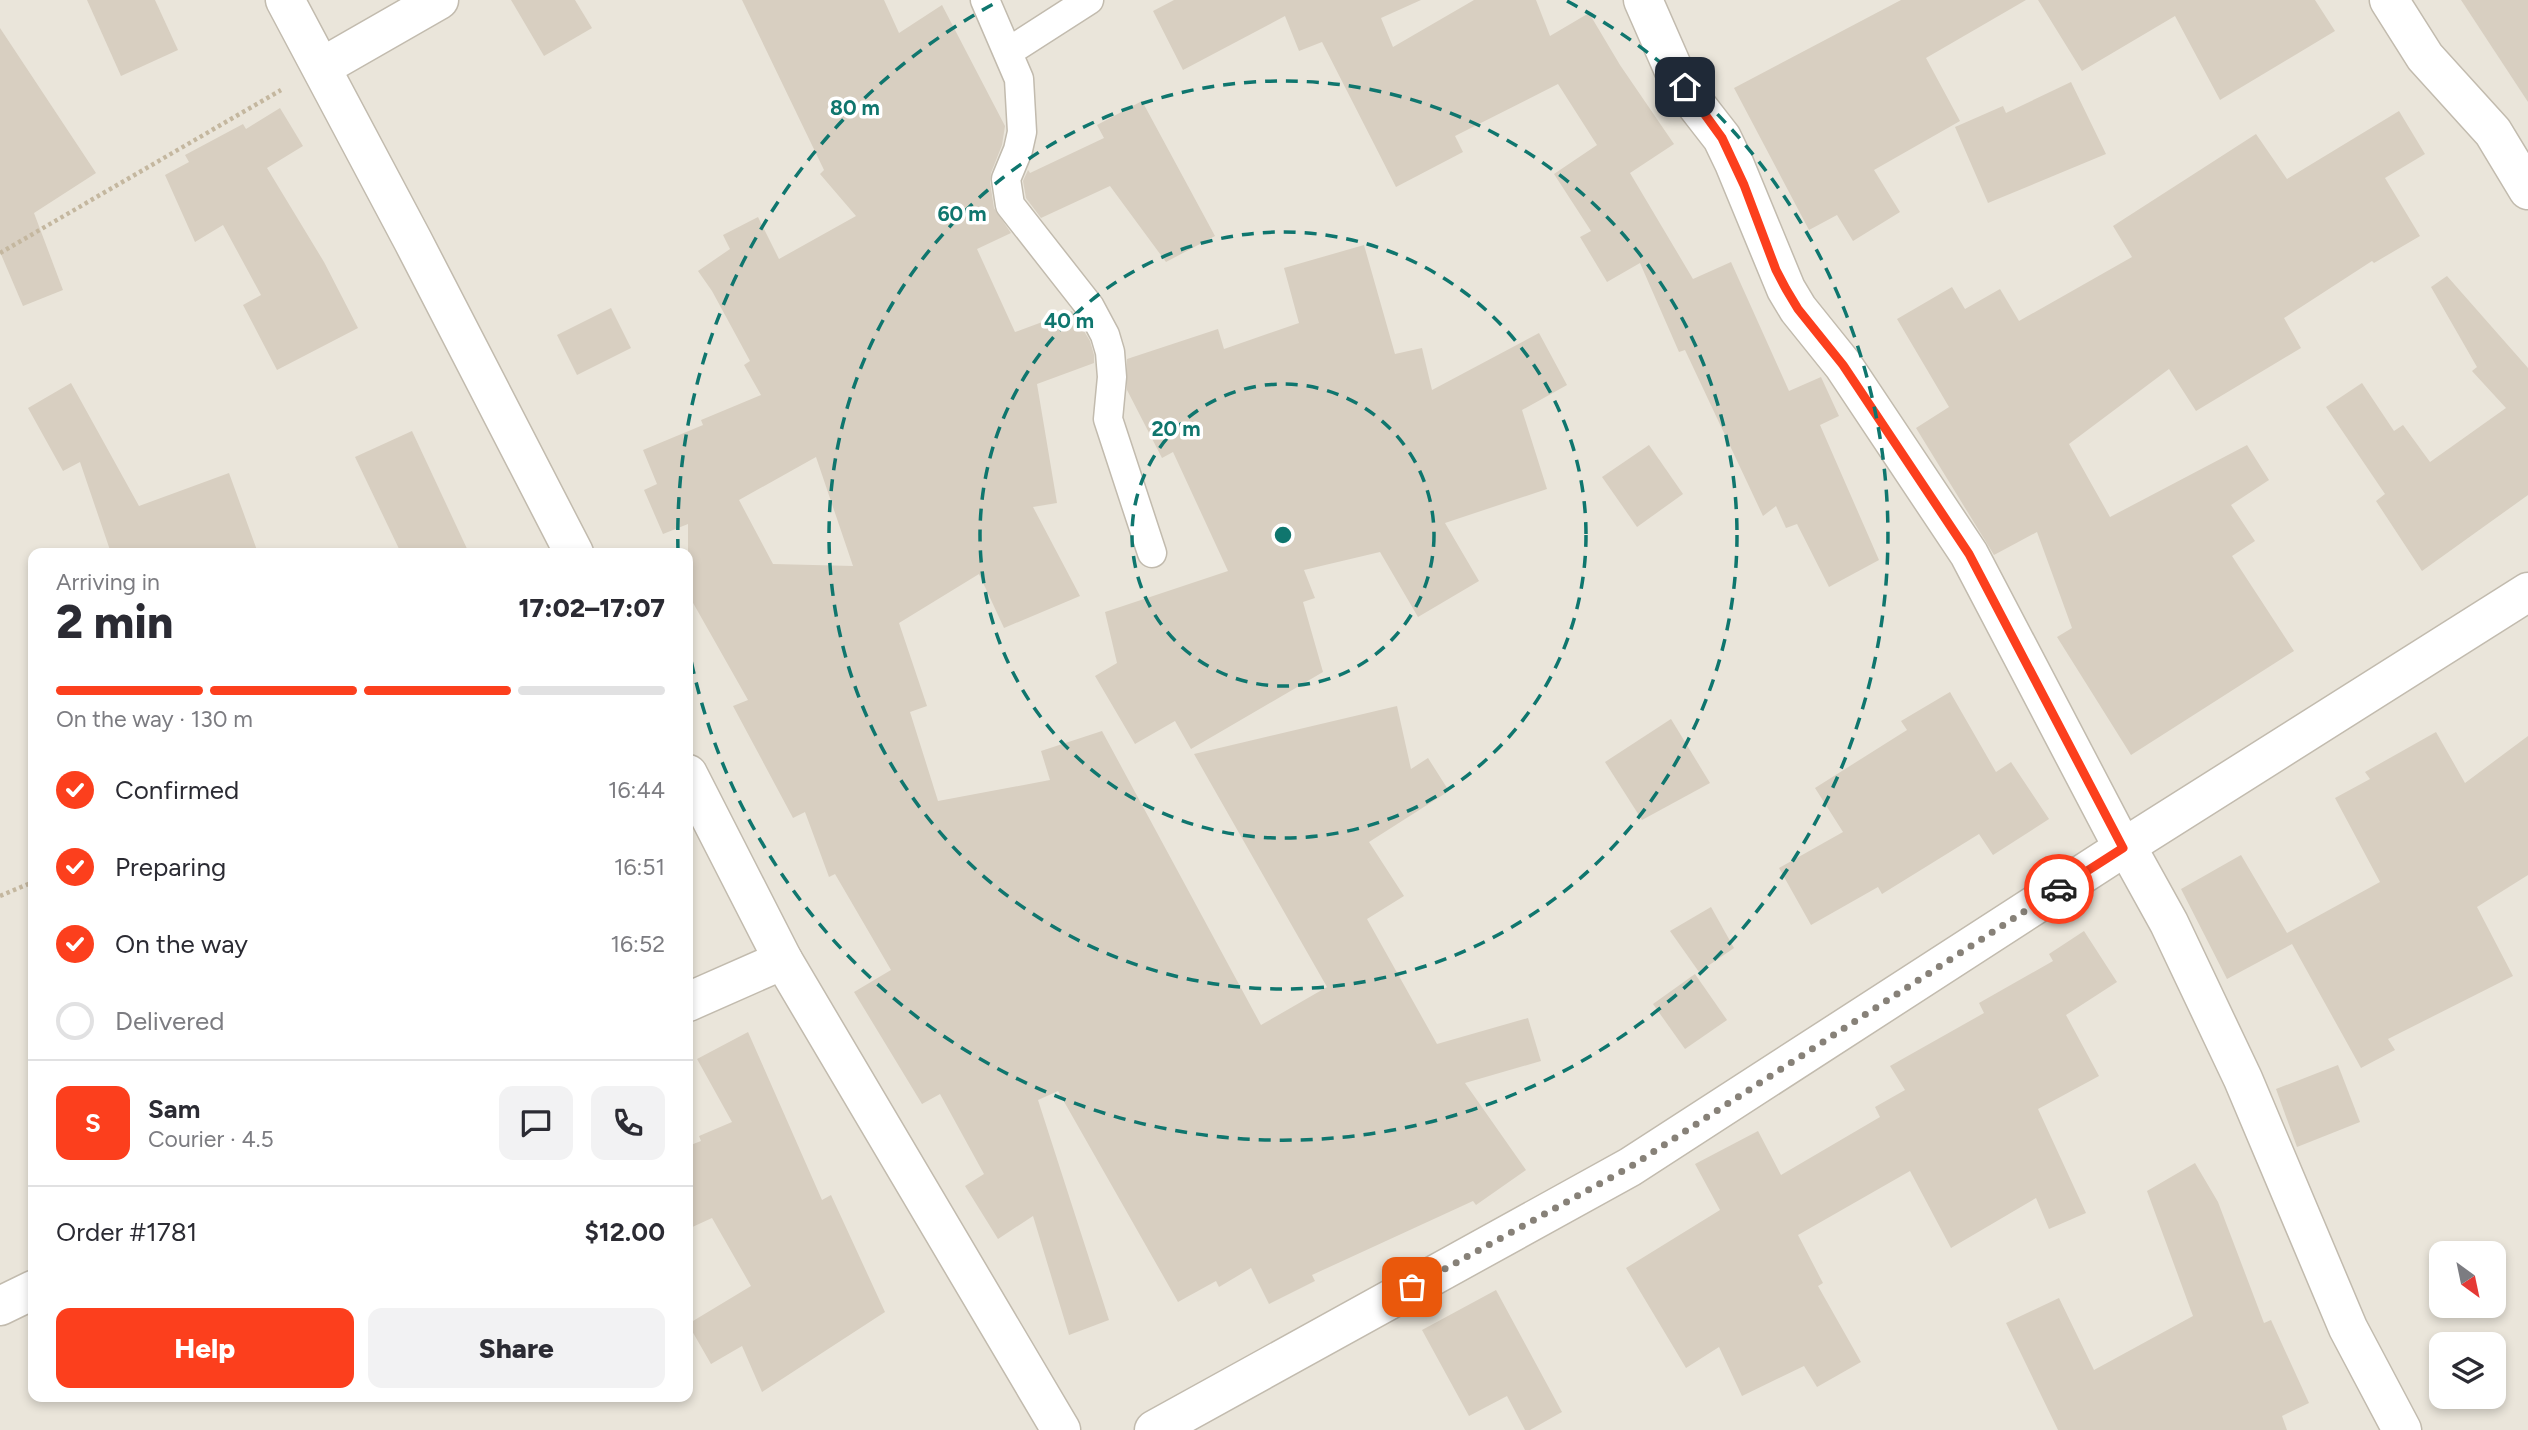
<!DOCTYPE html>
<meta charset="utf-8">
<style>
body{margin:0;font-family:Figtree,sans-serif;background:#f2f2f3;color:#2b2b33;height:100vh;display:flex;flex-direction:column;font-size:26px;white-space:nowrap}
*{box-sizing:border-box;margin:0}
p{font-size:23px;color:#7c7c81}
.icon{flex:none;width:38px;height:38px;fill:none;stroke:currentColor;stroke-width:2;stroke-linecap:round;stroke-linejoin:round}
.map{position:relative;flex:1;overflow:hidden}
.side{position:absolute;left:28px;top:548px;width:665px;height:854px;display:flex;flex-direction:column;background:#fff;border-radius:14px;box-shadow:0 4px 10px #0003}
.side>*{flex:none}
.needle{width:46px;rotate:147deg}
.controls{position:absolute;left:2429px;top:1241px;display:grid;gap:14px}
.controls a{display:grid;place-items:center;width:77px;height:77px;border-radius:14px;background:#fff;box-shadow:0 4px 10px #0003;font-size:35px}
.pin{position:absolute;display:grid;place-items:center;width:60px;height:60px;color:#fff;margin:-30px;border-radius:14px;box-shadow:0 4px 10px #0006}
.courier{position:absolute;display:grid;place-items:center;width:70px;height:70px;margin:-35px;border:5px solid #fc3f1d;border-radius:50%;background:#fff;color:#222;box-shadow:0 2px 9px #0007}
.head em{font-style:normal;font-weight:800}
.head div{display:flex;flex-direction:column-reverse}
.head{display:flex;align-items:center;justify-content:space-between;height:119px;padding:0 28px}
h1{font-size:46px;font-weight:800;line-height:52px}
.bar{display:grid;grid-template-columns:repeat(4,1fr);gap:10px 7px;align-content:center;height:84px;padding:0 28px}
.bar i{height:9px;border-radius:5px;background:#e1e1e2}
.bar .current{background:#fc3f1d}
.bar p{grid-column:span 4}
.line{display:flex;align-items:center;gap:18px;padding:0 28px;border-top:2px solid #e1e1e2}
.line div{flex:1}
.round{display:grid;place-items:center;flex:none;width:74px;height:74px;border-radius:14px;background:#f2f2f3}
ol{padding:0 28px;list-style:none}
li{display:flex;align-items:center;gap:21px;height:77px}
li p{margin-inline-start:auto}
li .icon{padding:7px;border-radius:50%;background:#fc3f1d;color:#fff;stroke-width:4}
li:last-child{color:#7c7c81}
li i{width:38px;height:38px;border:4px solid #e1e1e2;border-radius:50%}
.action{display:flex;gap:14px;margin-top:auto;padding:14px 28px}
.action a{flex:1;height:80px;border-radius:14px;background:#fc3f1d;color:#fff;font-size:28px;font-weight:800;line-height:80px;text-align:center}
.action a+a{background:#f2f2f3;color:#2b2b33}
.map>svg:first-child{display:block}
.residential{fill:#eae5da;fill-rule:evenodd}
.building{fill:#d8cfc1;fill-rule:evenodd}
.lines{fill:none;stroke-linecap:round;stroke-linejoin:round}
.service-casing{stroke:#c2bbae;stroke-width:31}
.minor-casing{stroke:#c2bbae;stroke-width:41}
.path{stroke:#c4b79f;stroke-width:4.5;stroke-dasharray:3.5 3.5;stroke-linecap:butt}
.service{stroke:#fff;stroke-width:28}
.minor{stroke:#fff;stroke-width:38}
.done{stroke:#878178;stroke-width:7;stroke-dasharray:0 12.6}
.route{stroke:#fc3f1d;stroke-width:9}
.ring{fill:none;stroke:#0f766e;stroke-width:3.5;stroke-dasharray:12 9}
.centre{fill:#0f766e;stroke:#fff;stroke-width:3.5}
.ring-label{font-size:21px;text-anchor:middle;font-weight:bold;fill:#0f766e;stroke:#fff;stroke-width:7;stroke-linejoin:round;paint-order:stroke}
</style>
<div class="map">
<svg width="2528" height="1430" viewBox="0 0 2528 1430">
<rect width="100%" height="100%" fill="#f6f3ec"/>
<path class="residential" d="M0,0H2528V1430H0ZM33,553H688V1396H33ZM2441,1253H2494V1306H2441ZM2441,1344H2494V1396H2441Z"/>
<g class="building">
<polygon points="87,0 155,0 178,50 121,76"/>
<polygon points="511,0 575,0 592,28 544,56"/>
<path d="M742,0H884L899,33L942,5L1005,126L1002,145L991,173L990,182L994,208L1011,233L977,249L1015,332L1072,311L1090,341L1094,355V363L1037,384L1057,503L1033,507L1080,596L1004,628L979,574L899,623L927,706L910,712L938,801L1050,780L1041,751L1102,731L1261,1025L1327,987L1194,754L1397,706L1411,769L1428,758L1449,791L1369,842L1404,896L1367,919L1437,1044L1528,1018L1541,1061L1465,1083L1526,1170L1476,1205L1473,1201L1312,1275L1315,1281L1269,1304L1251,1268L1219,1287L1216,1281L1178,1302L1058,1091L1038,1100L1109,1320L1069,1335L1033,1216L998,1239L965,1186L984,1174L940,1094L922,1104L854,992L891,970L835,874L829,877L805,812L793,818L733,706L748,700L688,594V524L663,534L644,490L657,484L643,450L703,425L701,420L761,395L744,365L750,361L712,291L698,271L730,249L723,235L758,217L779,259L856,216L820,174L824,170ZM816,457L853,566L773,564L739,500Z"/>
<polygon points="1174,0 1421,0 1381,18 1393,47 1474,0 1536,0 1550,36 1589,13 1620,65 1674,144 1630,173 1693,279 1731,262 1789,391 1821,377 1839,416 1820,425 1879,560 1829,587 1797,524 1786,528 1776,506 1763,516 1685,350 1679,352 1640,263 1607,282 1580,237 1591,231 1554,174 1597,145 1558,84 1455,136 1463,152 1396,187 1322,42 1299,51 1285,16 1183,70 1153,11"/>
<polygon points="1901,0 2026,0 1926,58 1960,121 1874,170 1900,212 1853,241 1837,215 1809,230 1734,88"/>
<polygon points="2038,0 2315,0 2335,31 2220,100 2175,16 2082,71"/>
<polygon points="2461,0 2528,0 2528,102"/>
<polygon points="0,28 96,173 34,213 63,290 23,306 0,252"/>
<polygon points="2071,82 2106,154 1988,203 1955,127 2003,106 2006,113"/>
<polygon points="1142,101 1215,236 1166,262 1110,186 1041,218 1026,198 1023,181 1028,170 1030,173 1104,138 1097,125"/>
<polygon points="280,108 303,146 267,168 324,262 358,328 277,370 243,305 261,295 223,225 195,242 165,175 189,162 185,155 243,124 246,129"/>
<polygon points="2399,111 2425,154 2385,178 2420,236 2374,263 2372,261 2284,318 2301,348 2196,411 2169,369 2069,444 2110,517 2247,445 2269,480 2231,505 2255,541 2232,556 2294,651 2131,755 2057,637 2072,628 2037,532 1994,555 1916,428 1949,407 1897,319 1952,287 1965,309 2000,289 2019,321 2132,257 2113,226 2256,134 2287,179"/>
<polygon points="1364,245 1395,354 1422,348 1432,390 1539,333 1567,385 1522,410 1547,489 1445,523 1479,581 1418,617 1380,552 1304,570 1315,598 1303,602 1323,672 1191,749 1175,721 1135,744 1095,676 1117,663 1105,612 1228,571 1173,452 1162,458 1127,390 1127,359 1218,329 1224,349 1299,323 1284,268"/>
<polygon points="2447,276 2528,368 2528,495 2422,571 2376,501 2385,494 2326,407 2362,383 2394,431 2403,425 2430,462 2506,408 2472,371 2477,367 2431,287"/>
<polygon points="611,308 631,348 577,375 557,335"/>
<polygon points="71,383 139,506 229,473 258,553 111,553 80,462 63,471 28,408"/>
<polygon points="412,431 469,553 401,553 355,457"/>
<polygon points="1649,445 1683,494 1637,527 1602,477"/>
<polygon points="1950,692 1996,772 2011,762 2049,819 1993,855 1979,834 1882,894 1878,887 1811,925 1779,868 1843,832 1815,788 1907,730 1901,721"/>
<polygon points="1671,719 1710,783 1642,820 1605,762"/>
<polygon points="2436,732 2465,783 2528,736 2528,875 2477,907 2513,976 2388,1039 2395,1050 2361,1068 2292,944 2227,979 2181,889 2241,855 2287,933 2380,882 2335,798 2370,779 2365,772"/>
<polygon points="1711,907 1734,948 1699,972 1670,931"/>
<polygon points="2084,931 2117,982 2066,1015 2099,1076 2038,1109 2086,1213 2049,1229 2036,1198 1951,1248 1910,1171 1798,1235 1823,1283 1818,1286 1861,1362 1817,1387 1804,1366 1742,1396 1719,1347 1686,1368 1626,1268 1720,1210 1695,1164 1758,1131 1781,1175 1880,1117 1875,1107 1905,1090 1890,1066 1984,1013 1979,1003 2053,961 2049,954"/>
<polygon points="1695,974 1727,1020 1685,1049 1653,1004"/>
<polygon points="748,1032 822,1200 831,1195 885,1312 762,1392 742,1346 711,1364 688,1324 751,1286 712,1218 688,1229 688,1146 701,1141 699,1136 732,1122 697,1059"/>
<polygon points="2338,1065 2360,1122 2297,1147 2276,1089"/>
<polygon points="2195,1163 2218,1202 2264,1323 2271,1320 2309,1403 2282,1416 2287,1430 2058,1430 2006,1323 2059,1298 2094,1370 2193,1316 2147,1191"/>
<polygon points="1496,1290 1562,1412 1530,1430 1525,1430 1507,1396 1469,1416 1422,1330"/>
</g>
<g class="lines">
<defs>
<g id="service">
<polyline points="985,0 1019,79 1022,132 1018,150 1006,179 1010,205 1090,307 1105,335 1110,352 1112,377 1108,419 1152,553"/>
<polyline points="1008,52 1089,0"/>
</g>
<g id="minor">
<polyline points="285,0 413,241 574,553"/>
<polyline points="1643,0 1675,73 1694,102 1722,138 1734,163 1786,289 1798,309 1843,365 1969,554 2123,848 2133,858 2169,923 2243,1079 2348,1328 2402,1430"/>
<polyline points="2389,0 2425,57 2493,132 2528,190"/>
<polyline points="322,67 439,0"/>
<polyline points="688,774 783,960 1061,1430"/>
<polyline points="688,1002 783,960"/>
<polyline points="0,1306 33,1290"/>
<polyline points="1154,1430 1630,1167 2123,848 2528,592"/>
</g>
</defs>
<use href="#service" class="service-casing"/>
<use href="#minor" class="minor-casing"/>
<g class="path">
<polyline points="0,253 281,90"/>
<polyline points="0,896 33,882"/>
</g>
<use href="#service" class="service"/>
<use href="#minor" class="minor"/>
</g>
<g class="lines">
<polyline class="done" points="1412,1287 1630,1167 2059,889"/>
<polyline class="route" points="1685,87 1722,138 1744,185 1776,270 1786,289 1798,309 1843,365 1969,554 2123,848 2059,889"/>
</g>
<g class="ring">
<circle cx="1283" cy="535" r="151"/>
<circle cx="1283" cy="535" r="303"/>
<circle cx="1283" cy="535" r="454"/>
<path d="M678 551A605 605 0 0 1 999 1M1567 1A605 605 0 1 1 688 645"/>
</g>
<circle cx="1283" cy="535" r="10" class="centre"/>
<g class="ring-label">
<text x="855" y="115">80 m</text>
<text x="962" y="221">60 m</text>
<text x="1069" y="328">40 m</text>
<text x="1176" y="436">20 m</text>
</g>
</svg>
<div class="controls">
<a><svg class="needle" viewBox="-14 -14 28 28"><path d="M0-13l5 13h-10z" fill="#e53935"/><path d="M0 13l5-13h-10z" fill="#7c7c81"/></svg></a>
<a><svg class="icon" aria-label="layers" viewBox="0 0 24 24"><path d="M12 4l9 5-9 5-9-5zM3 14l9 5 9-5"/></svg></a>
</div>
<div class="pin" style="left:1412px;top:1287px;background:#ea580c"><svg class="icon" aria-label="bag" viewBox="0 0 24 24"><path d="M5 8h14l-1 12H6zM9 8a3 3 0 0 1 6 0"/></svg></div>
<div class="pin" style="left:1685px;top:87px;background:#1f2937"><svg class="icon" aria-label="home" viewBox="0 0 24 24"><path d="M3 11l9-7 9 7M6 9v11h12V9"/></svg></div>
<div class="courier" style="left:2059px;top:889px"><svg class="icon" aria-label="car" viewBox="0 0 24 24"><path d="M5 17H2v-5l4-1 3-4h7l3 4 3 1v5h-3M9 17h6M6 11h13"/><circle cx="7" cy="17" r="2"/><circle cx="17" cy="17" r="2"/></svg></div>
<section class="side">
<div class="head"><div><h1>2 min</h1><p>Arriving in</p></div><em>17:02–17:07</em></div>
<div class="bar"><i class="current"></i><i class="current"></i><i class="current"></i><i></i><p>On the way · 130 m</p></div>
<ol>
<li><svg class="icon" aria-label="check" viewBox="0 0 24 24"><path d="M5 12l5 5 9-10"/></svg>Confirmed<p>16:44</p></li>
<li><svg class="icon" aria-label="check" viewBox="0 0 24 24"><path d="M5 12l5 5 9-10"/></svg>Preparing<p>16:51</p></li>
<li><svg class="icon" aria-label="check" viewBox="0 0 24 24"><path d="M5 12l5 5 9-10"/></svg>On the way<p>16:52</p></li>
<li><i></i>Delivered</li>
</ol>
<div class="line" style="height:126px"><b class="round" style="background:#fc3f1d;color:#fff">S</b><div><b>Sam</b><p>Courier · 4.5</p></div><a class="round"><svg class="icon" aria-label="chat" viewBox="0 0 24 24"><path d="M4 5h16v11H9l-5 4z"/></svg></a><a class="round"><svg class="icon" aria-label="phone" viewBox="0 0 24 24"><path d="M5 4h4l2 5-3 2q2 4 5 5l2-3 5 2v4C11 20 4 13 5 4z"/></svg></a></div>
<div class="line" style="height:91px"><div>Order #1781</div><b>$12.00</b></div>
<div class="action"><a>Help</a><a>Share</a></div>
</section>
</div>
